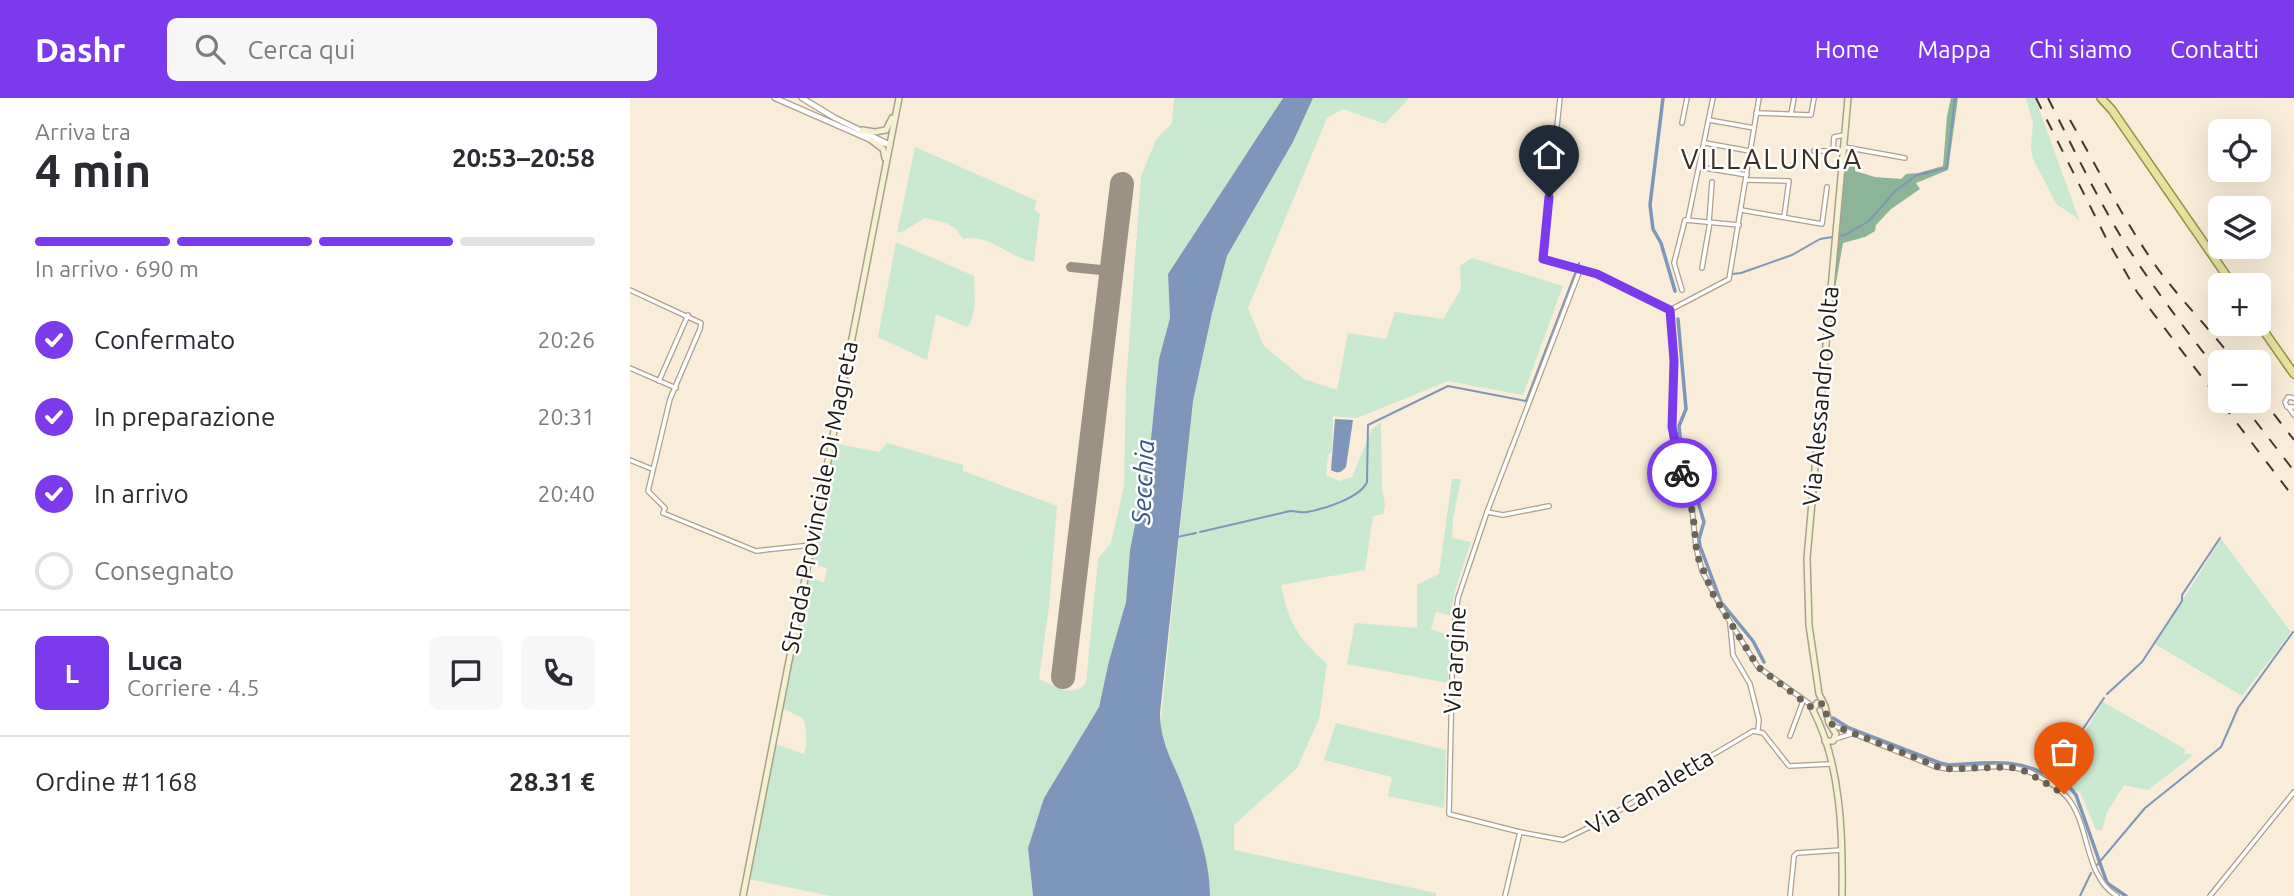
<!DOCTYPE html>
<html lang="it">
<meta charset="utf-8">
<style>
body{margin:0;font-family:Ubuntu,sans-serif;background:#f7f7f7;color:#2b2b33;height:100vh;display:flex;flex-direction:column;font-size:26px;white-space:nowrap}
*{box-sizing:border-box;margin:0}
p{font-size:23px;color:#7c7c81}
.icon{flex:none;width:38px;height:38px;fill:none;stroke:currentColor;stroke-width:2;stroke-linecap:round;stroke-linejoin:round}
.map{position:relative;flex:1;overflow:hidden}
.sheet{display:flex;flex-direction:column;background:#fff;width:630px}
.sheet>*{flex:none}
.buttons{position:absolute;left:1578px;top:21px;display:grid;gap:14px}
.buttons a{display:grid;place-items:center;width:63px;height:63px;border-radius:10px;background:#fff;box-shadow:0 7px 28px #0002;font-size:35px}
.pin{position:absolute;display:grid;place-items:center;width:60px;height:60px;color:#fff;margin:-72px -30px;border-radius:50% 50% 50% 0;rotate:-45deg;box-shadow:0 0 7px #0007}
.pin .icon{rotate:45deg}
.courier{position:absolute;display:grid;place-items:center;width:70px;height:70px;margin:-35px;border:5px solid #7c3aed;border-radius:50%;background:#fff;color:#222;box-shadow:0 2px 9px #0007}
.overview em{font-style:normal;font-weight:600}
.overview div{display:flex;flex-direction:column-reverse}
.overview{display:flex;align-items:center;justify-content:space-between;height:119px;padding:0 35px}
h1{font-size:46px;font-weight:600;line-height:52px}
.bar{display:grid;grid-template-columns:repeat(4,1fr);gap:10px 7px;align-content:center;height:84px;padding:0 35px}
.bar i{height:9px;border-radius:5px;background:#e1e1e2}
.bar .selected{background:#7c3aed}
.bar p{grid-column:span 4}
.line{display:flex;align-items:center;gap:18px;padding:0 35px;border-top:2px solid #e1e1e2}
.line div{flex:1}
.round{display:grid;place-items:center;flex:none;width:74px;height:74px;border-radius:10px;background:#f7f7f7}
ol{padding:0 35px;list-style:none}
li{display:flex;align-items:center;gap:21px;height:77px}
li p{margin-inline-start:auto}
li .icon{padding:7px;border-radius:50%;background:#7c3aed;color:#fff;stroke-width:4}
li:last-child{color:#7c7c81}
li i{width:38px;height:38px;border:4px solid #e1e1e2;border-radius:50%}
header{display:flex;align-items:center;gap:42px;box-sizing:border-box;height:98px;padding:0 35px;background:#7c3aed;color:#fff}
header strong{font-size:33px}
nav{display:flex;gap:38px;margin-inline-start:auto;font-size:24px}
.search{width:490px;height:63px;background:#f7f7f7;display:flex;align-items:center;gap:18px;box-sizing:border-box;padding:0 24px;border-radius:10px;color:#7c7c81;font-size:26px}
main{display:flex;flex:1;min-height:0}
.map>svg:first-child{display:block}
.green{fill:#c9e8d0}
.forest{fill:#8cb496}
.water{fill:#7f96bb}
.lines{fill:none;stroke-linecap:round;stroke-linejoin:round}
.stream{stroke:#7f96bb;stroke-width:2}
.canal{stroke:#7f96bb;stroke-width:3.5}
.taxiway{stroke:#9c9284;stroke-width:10}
.runway{stroke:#9c9284;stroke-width:24}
.minor-casing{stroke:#ac9f8d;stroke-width:6}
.tertiary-casing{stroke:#ac9f8d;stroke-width:7}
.secondary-casing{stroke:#ac9f8d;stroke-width:8}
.primary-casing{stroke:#969045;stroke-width:10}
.minor{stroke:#fff;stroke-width:3.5}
.tertiary{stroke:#fff;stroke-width:4.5}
.secondary{stroke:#f3f1cf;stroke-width:5}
.primary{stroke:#e6e2a0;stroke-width:7}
.rail{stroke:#3f3930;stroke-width:2;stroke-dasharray:12 12;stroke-linecap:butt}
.done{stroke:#6c6459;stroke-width:7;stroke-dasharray:0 12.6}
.route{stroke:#7c3aed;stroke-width:9}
.labels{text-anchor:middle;stroke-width:5;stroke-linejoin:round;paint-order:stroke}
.street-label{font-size:24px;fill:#201b14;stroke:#fff}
.water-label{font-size:26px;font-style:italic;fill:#345486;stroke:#fff}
.quarter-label{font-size:28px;letter-spacing:2px;fill:#3b3021;stroke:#fff}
</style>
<header>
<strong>Dashr</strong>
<div class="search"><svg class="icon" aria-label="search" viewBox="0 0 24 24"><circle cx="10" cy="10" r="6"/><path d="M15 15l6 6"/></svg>Cerca qui</div>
<nav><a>Home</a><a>Mappa</a><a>Chi siamo</a><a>Contatti</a></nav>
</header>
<main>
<section class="sheet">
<div class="overview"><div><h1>4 min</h1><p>Arriva tra</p></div><em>20:53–20:58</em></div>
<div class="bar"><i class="selected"></i><i class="selected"></i><i class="selected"></i><i></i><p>In arrivo · 690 m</p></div>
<ol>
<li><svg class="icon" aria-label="check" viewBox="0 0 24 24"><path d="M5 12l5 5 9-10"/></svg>Confermato<p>20:26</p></li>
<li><svg class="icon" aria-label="check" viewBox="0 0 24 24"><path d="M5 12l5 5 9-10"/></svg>In preparazione<p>20:31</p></li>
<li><svg class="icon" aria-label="check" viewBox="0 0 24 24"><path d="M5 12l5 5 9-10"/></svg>In arrivo<p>20:40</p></li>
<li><i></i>Consegnato</li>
</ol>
<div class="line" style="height:126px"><b class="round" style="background:#7c3aed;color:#fff">L</b><div><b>Luca</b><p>Corriere · 4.5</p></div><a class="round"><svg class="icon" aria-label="chat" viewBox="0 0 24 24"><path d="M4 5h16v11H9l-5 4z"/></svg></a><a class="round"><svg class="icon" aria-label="phone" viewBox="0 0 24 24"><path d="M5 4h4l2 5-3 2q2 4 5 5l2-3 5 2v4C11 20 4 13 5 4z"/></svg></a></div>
<div class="line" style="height:91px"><div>Ordine #1168</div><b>28.31 €</b></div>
</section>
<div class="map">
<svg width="1664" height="798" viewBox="0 0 1664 798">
<rect width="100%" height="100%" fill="#f9ecd8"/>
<g class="green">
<path d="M544,0H653L538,176L540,220L529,261L520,351L500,452L496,504L479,563L469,609L414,700L398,750L403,798H201L118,781L145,646L174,656C178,645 177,632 173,620L152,610L177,478L194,485L197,470L180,465L203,345L249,354L257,345L333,367V373L427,408L419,508L409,581C426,588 442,601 456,585L468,461L481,445L494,388L496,287L511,78L526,42L542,25Z"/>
<path d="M683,0H779L755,26L713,11L697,20L618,210L634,248L674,281L707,292L718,235L756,241L765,214L813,221L831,191L830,168L842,160L933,188L893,297L818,283L727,320L703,318L702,353L698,357L696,377L709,383L722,379L742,331L751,324L752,390L755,407L753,416L743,418L735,472L651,487C659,525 667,539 697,566L689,621L667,670L604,727V752L806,795V798H580C578,756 565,721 550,682C543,665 534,650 530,631L563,303L582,215L597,159L663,44Z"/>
<polygon points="1396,0 1405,0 1450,124 1445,118 1427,107 1403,61 1401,48 1403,26"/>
<path d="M285,49L407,103L404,111L410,116L404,164C379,160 359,135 333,141L326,131L316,125L295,120L274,133L267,135Z"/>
<path d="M266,144L344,178C344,194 348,215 337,229L306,216L297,262L248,239Z"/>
<polygon points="822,381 831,381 823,421 822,440 841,444 826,489 820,517 806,514 801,531 820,538 818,585 717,566 725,525 787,530 787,487 809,476"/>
<polygon points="1591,441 1661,534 1612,598 1525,546"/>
<polygon points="1473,604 1555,651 1554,656 1561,656 1562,658 1518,692 1494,687 1477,714 1472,732 1466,732 1450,694 1424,685"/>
<polygon points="706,625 816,652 814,710 758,698 762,679 694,662"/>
</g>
<polygon class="forest" points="1321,0 1328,0 1318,72 1286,85 1290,91 1261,111 1246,127 1245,133 1235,139 1213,145 1203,202 1216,62 1225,62 1225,73 1245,79 1271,81 1276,76 1288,75 1313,68 1317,18"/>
<g class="water">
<path d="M653,0H683L663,44L597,158L582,215L563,303L530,615C530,641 540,659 550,682C564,719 580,758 580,798H403L398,750L414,700L469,609L479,563L496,504L500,452L520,351L529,261L540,220L538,176Z"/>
<path d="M705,321L723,322L716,369C711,375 708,376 701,372Z"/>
</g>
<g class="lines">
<g class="stream">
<polyline points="1102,176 1111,175 1162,157 1190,141 1215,137 1239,123 1265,93 1287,77 1317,70 1325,0"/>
<path d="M570,434L660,413C666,413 672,415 677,414C694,411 730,400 737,384L738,327L818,288L896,303L949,165"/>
<polyline points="547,439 566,435"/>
<polyline points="1477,596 1512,564 1552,503 1552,497 1590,440"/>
<polyline points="1421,678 1474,600"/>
<polyline points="1467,767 1515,710 1591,649 1608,610 1663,534"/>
<polyline points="1450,798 1461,775"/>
</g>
<g class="canal">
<polyline points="1033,0 1020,107 1023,131 1031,145 1045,193"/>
<polyline points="1048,221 1056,311 1049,328 1051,347 1074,424 1069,441 1070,448 1091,504 1123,543 1134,564"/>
<path d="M1203,620L1219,630L1310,665L1319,667C1358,665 1389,659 1425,681C1433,685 1441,689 1446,697L1477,785L1496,798"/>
</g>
<polyline class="taxiway" points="441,169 481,173"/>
<polyline class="runway" points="433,579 492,86"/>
<defs>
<g id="minor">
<polyline points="930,0 913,161 967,176 1040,212"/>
<polyline points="1126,15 1181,17 1184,0"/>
<polyline points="1161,16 1164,0"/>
<polyline points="1079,22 1124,30"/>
<polyline points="1052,25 1057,0"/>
<polyline points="1075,45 1120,53"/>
<polyline points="1214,49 1275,60"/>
<polyline points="1184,53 1203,53 1204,39 1215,37"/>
<polyline points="1069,69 1117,77"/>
<polyline points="1116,82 1159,83 1154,119"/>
<polyline points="1111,112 1192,126 1197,89"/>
<polyline points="1058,121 1083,0"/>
<polyline points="1079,124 1082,84"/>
<polyline points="1072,170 1080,124"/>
<polyline points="950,172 857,414 828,500 823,537 819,716 890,734 933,742 966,726 1123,633 1133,635 1159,668 1201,666"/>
<polyline points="0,192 71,225 70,231 40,301 18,393 35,410 33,415 126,453 181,447"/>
<polyline points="1052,192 1044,165 1055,122 1109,127"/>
<polyline points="1040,212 1044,263 1042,338 1062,411 1066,449 1072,473 1092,511 1128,569 1184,609"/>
<polyline points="1040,212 1099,181 1129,0"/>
<polyline points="0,270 46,290"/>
<polyline points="29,283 58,217"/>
<polyline points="1664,300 1658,299 1655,304 1657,309 1664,309"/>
<polyline points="1659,310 1664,317"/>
<polyline points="0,362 22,371"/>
<polyline points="857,414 873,417 919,408"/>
<polyline points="1100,526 1103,557 1120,586 1129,622 1128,632"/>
<path d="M1202,627L1306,669C1335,676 1368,662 1397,673C1412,679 1431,690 1440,703C1460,731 1455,779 1487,798"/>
<polyline points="1160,638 1173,603"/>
<polyline points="1205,641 1221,636"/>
<polyline points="875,798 890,734"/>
<polyline points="1160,798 1164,758 1167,755 1212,752"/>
<polyline points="1580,798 1664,694"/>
</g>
<g id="tertiary">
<polyline points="145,0 241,42 260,47"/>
<polyline points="172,0 205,20 260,47"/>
</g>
<g id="secondary">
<polyline points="232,32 245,34 256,32 262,20"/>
<polyline points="241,42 253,51 255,60"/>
<polyline points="1194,606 1189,596 1179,527 1177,460 1218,0"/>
<path d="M1195,643H1203L1206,636L1199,625L1195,608L1187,605L1183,612C1211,666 1213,737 1212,798"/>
<polyline points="113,798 269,0"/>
</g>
<g id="primary">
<polyline points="1471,0 1482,12 1603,187"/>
<polyline points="1629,226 1664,276"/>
</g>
</defs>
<use href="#minor" class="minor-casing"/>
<use href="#tertiary" class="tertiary-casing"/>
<use href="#secondary" class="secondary-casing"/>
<use href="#primary" class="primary-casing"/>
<use href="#minor" class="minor"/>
<use href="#tertiary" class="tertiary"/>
<use href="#secondary" class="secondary"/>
<use href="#primary" class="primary"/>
<g class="rail">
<polyline points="1406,0 1476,140 1507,194 1664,400"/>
<path d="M1418,0C1443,50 1467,100 1496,147C1525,192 1558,235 1591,277"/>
<path d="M1440,22C1467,69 1491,117 1521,161C1546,198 1578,228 1605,264"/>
<polyline points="1629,297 1664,342"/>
<polyline points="1610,303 1664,373"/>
</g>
</g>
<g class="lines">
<polyline class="done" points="1052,375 1063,416 1067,457 1084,498 1128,569 1181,609 1187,605 1194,606 1198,623 1203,627 1314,671 1378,669 1393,672 1434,696"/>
<polyline class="route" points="919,99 913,161 967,176 1040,212 1044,263 1042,329 1052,375"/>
</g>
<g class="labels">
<g class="street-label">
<text transform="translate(1191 298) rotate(-85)" y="8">Via Alessandro Volta</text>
<text transform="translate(190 399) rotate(-79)" y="8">Strada Provinciale Di Magreta</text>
<text transform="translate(825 562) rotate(-87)" y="8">Via argine</text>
<text transform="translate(1020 694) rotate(-31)" y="8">Via Canaletta</text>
</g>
<g class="water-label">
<text transform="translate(513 384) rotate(-87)" y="9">Secchia</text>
</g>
<g class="quarter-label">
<text x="1142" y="71">VILLALUNGA</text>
</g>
</g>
</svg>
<div class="buttons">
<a><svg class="icon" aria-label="locate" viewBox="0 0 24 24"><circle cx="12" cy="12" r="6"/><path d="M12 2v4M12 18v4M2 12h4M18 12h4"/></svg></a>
<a><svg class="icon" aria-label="layers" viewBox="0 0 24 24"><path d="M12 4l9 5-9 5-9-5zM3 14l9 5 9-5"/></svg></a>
<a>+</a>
<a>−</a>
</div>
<div class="pin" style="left:1434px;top:696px;background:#ea580c"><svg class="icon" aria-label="bag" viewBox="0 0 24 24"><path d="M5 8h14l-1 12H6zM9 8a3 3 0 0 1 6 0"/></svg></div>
<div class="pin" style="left:919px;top:99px;background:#1f2937"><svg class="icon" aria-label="home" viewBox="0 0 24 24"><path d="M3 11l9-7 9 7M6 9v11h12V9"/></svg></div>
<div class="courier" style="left:1052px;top:375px"><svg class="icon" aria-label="bike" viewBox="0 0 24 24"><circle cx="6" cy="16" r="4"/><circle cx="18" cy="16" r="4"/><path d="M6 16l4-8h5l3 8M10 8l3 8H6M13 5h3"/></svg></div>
</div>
</main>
